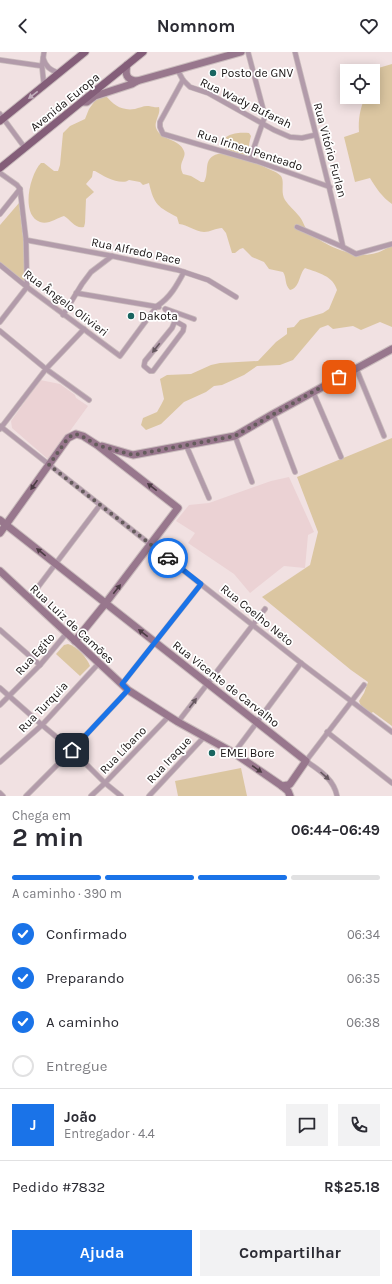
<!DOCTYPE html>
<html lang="pt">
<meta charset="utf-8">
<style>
body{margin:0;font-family:Karla,sans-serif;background:#f2f2f3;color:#2b2b33;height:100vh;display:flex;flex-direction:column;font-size:15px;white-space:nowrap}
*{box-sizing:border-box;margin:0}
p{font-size:13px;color:#7c7c81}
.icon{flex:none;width:22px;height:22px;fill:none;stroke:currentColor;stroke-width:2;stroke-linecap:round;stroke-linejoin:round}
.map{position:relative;height:744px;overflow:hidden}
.side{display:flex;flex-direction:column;background:#fff;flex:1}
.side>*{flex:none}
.buttons{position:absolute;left:340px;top:12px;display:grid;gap:8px}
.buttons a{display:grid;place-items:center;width:40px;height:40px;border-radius:0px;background:#fff;box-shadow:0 2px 10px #0003;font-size:20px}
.pin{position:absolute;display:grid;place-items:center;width:34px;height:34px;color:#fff;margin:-17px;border-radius:8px;box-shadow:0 2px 6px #0006}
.courier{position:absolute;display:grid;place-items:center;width:40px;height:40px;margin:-20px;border:3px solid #1a73e8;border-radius:50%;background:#fff;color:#222;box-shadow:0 1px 5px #0007}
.head em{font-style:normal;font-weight:700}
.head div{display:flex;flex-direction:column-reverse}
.head{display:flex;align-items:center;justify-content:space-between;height:68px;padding:0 12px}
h1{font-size:26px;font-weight:700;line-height:30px}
.bar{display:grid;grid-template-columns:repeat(4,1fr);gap:6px 4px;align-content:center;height:48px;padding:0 12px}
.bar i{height:5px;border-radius:3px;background:#e1e1e2}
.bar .current{background:#1a73e8}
.bar p{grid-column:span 4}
.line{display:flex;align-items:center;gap:10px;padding:0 12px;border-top:1px solid #e1e1e2}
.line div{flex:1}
.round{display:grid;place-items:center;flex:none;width:42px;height:42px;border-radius:0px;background:#f2f2f3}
ol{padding:0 12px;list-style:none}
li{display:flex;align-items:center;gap:12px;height:44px}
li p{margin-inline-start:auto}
li .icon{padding:4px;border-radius:50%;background:#1a73e8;color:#fff;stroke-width:4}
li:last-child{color:#7c7c81}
li i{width:22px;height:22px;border:2px solid #e1e1e2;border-radius:50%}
.primary-button{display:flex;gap:8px;margin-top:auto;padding:8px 12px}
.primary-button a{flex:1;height:46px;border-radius:0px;background:#1a73e8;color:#fff;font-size:16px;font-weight:700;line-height:46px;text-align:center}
.primary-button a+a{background:#f2f2f3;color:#2b2b33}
header{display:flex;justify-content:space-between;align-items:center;height:52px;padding:0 12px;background:#fff;font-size:18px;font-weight:700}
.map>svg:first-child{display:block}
.built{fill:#ebd2d4}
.green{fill:#dbc6a1}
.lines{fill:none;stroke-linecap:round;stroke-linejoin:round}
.street-casing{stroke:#cabcbd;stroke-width:6}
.secondary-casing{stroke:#cabcbd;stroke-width:9}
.primary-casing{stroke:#cabcbd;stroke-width:9}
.street{stroke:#b29baa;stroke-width:4.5}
.secondary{stroke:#98778d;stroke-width:7}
.primary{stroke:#845e79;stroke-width:7}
.oneway{fill:#c2aebc}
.oneway2{fill:#66585f}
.oneway3{fill:#4c3c44}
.done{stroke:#655c5c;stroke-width:4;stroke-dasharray:0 7.2}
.route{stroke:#1a73e8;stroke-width:5}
.poi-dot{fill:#196560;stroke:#fff;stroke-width:1.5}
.labels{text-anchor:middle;stroke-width:3.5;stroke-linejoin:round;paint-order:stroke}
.poi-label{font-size:12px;fill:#191414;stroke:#fff;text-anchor:start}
.street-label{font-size:12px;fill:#191414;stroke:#fff}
</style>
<header><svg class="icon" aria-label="back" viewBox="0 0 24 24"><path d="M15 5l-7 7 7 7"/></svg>Nomnom<svg class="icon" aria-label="heart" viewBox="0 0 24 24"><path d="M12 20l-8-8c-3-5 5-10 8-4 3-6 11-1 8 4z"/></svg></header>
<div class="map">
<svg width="392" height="744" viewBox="0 0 392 744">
<rect width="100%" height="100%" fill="#f1e1e2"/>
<g class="built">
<polygon points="40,328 60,332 75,343 76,346 88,354 49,408 12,376 11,369"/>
<polygon points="289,425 314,480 308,483 305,516 284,514 250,541 234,522 188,491 195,481 176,469 189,453 209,451 271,429"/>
</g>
<g class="green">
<path d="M392,12V152C382,145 376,136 370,126L355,130L344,85L359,80C358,67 360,57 365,45H373V19H368Z"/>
<path d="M100,42L105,43C114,53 121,59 135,57C139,56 143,54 147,54C153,54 153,56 159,55C161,62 154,69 156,76C160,88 180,87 184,99C187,106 177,111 183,122L191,124L201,130H204C210,120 202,106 218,102C223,101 227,102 232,100L223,94C221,81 240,80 249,81L251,84C245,106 251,109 271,118C274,119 278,121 281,124C285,130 280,140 285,148C289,154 294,158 299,164C303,168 304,175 308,179C323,193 355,208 376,201C381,200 387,196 392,193V275L380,270L361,278L353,274L333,277L328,273L320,276L293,308L280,313L257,314L244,323L222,333L214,334L206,340L184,350L161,372L146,378L141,373L143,366L157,360L161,353L164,347L160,327L167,323L191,322L211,313L220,311L258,309L276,290L287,282V276L294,275L300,268L323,261L329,257L337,238C333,224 319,221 305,216C299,222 300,236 290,238C284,232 287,226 283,220L269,217L264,210L252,205L243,196L240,197L235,201H232L226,181L222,176C216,176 210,180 204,180C194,179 188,173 179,172L177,165C158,155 154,153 149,131L143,133L140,130L129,128C121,134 103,124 95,119H93L92,125L86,132L94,140L86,147L85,171L84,175C75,177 71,168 64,164C57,166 48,173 40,170C20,163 30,122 41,111H44L54,119H58L60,113L63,81L70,74L85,67L89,57Z"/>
<polygon points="19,151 26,210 25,232 0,211 0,173"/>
<polygon points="392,386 392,674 373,660 370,662 361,654 359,649 364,641 368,630 351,618 262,545 310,513 318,480 297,425"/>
<path d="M68,592C77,594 87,606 90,614L80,624L56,602L64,593Z"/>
<polygon points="241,716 247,744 178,744 175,729"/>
</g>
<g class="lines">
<defs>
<g id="street">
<polyline points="44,0 42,14 44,34"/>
<polyline points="248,0 265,64 250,107"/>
<path d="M295,0C311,65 329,130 343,195L356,202L392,192"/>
<path d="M43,6C46,15 50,18 59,21"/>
<polyline points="0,8 42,14"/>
<polyline points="177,17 183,28 190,35 208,41 274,78 290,85 302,86 315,83"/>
<polyline points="183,28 160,70 160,75 163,82 256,109 330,135"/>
<polyline points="0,62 25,96"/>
<polyline points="0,121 17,133 20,137"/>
<polyline points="0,162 20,137"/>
<polyline points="297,175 343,195"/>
<polyline points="26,188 112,204 178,218 208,228 236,245"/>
<path d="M0,213L27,235L120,304L157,254C170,246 177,233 184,220"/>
<polyline points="76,241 159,255"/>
<polyline points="165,257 175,269 184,274 183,279 153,319 150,319 144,314 145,309 172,276 175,269"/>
<polyline points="166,257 194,267"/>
<polyline points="63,263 82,232 91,220 112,204"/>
<polyline points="0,270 27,235 26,188 20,137"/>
<polyline points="0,279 46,317 89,348"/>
<polyline points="356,316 384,384"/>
<polyline points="313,340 341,405"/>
<polyline points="273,362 295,420"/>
<polyline points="0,374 301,611 392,680"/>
<polyline points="0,377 46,317 84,277"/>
<polyline points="235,384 252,430"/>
<polyline points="186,393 209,446"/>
<polyline points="29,547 100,453"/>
<polyline points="0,578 40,613"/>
<polyline points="122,632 201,532"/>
<polyline points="0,636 42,673 72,698 105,731 121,744"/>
<polyline points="0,653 40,613 66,582"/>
<polyline points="178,670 265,557"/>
<polyline points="327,680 392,731"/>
<polyline points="234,701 301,611"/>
<polyline points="0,710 42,673 99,611"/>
<polyline points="0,741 3,744"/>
<polyline points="26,744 72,698 128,638"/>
<polyline points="91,744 105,731 169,664"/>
<polyline points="149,744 204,685"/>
<path d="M337,744C334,727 319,718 306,709L364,633"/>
</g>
<g id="secondary">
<path d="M127,13C125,22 126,28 137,29"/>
<polyline points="82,50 87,50 95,44 132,32 137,29 241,0"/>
<polyline points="102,394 133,403 235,384 273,362 392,297"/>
<polyline points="0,468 306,709 290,732 288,733 282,734"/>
<polyline points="0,481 68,386 76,382 83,384 97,393 178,456 105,552 75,589"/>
<polyline points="0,519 128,638 178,670 234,701 282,734 288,739 290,744"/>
</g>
<g id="primary">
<polyline points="0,69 85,0"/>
<polyline points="0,116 143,0"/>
</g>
</defs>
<use href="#street" class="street-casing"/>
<use href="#secondary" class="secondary-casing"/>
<use href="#primary" class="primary-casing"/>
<use href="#street" class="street"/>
<use href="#secondary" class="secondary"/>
<use href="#primary" class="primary"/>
</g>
<defs><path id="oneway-solid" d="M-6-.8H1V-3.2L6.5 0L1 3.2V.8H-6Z"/></defs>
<use class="oneway" href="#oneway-solid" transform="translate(33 43) rotate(142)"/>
<g class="oneway2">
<use href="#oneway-solid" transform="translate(156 296) rotate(128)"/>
<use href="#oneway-solid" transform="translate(193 651) rotate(-53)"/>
<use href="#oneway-solid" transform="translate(325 724) rotate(42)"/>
</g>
<g class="oneway3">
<use href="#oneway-solid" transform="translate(34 433) rotate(125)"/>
<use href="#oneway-solid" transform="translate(152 435) rotate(-142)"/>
<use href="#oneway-solid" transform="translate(41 500) rotate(-141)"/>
<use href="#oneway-solid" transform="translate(117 537) rotate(-52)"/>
<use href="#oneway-solid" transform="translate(143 581) rotate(-142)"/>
<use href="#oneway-solid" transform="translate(257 717) rotate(35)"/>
</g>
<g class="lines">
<polyline class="done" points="168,506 49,413 68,386 74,382 80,383 97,393 133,403 235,384 339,325"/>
<polyline class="route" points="72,698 128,638 122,632 201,532 168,506"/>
</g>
<g class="poi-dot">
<circle cx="213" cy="21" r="4"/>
<circle cx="131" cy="264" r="4"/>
<circle cx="212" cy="701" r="4"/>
</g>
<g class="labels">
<g class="poi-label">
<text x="221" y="25">Posto de GNV</text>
<text x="139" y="268">Dakota</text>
<text x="220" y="705">EMEI Bore</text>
</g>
<g class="street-label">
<text transform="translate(65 50) rotate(-39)" y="4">Avenida Europa</text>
<text transform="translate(246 51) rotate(26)" y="4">Rua Wady Bufarah</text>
<text transform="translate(250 98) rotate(18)" y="4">Rua Irineu Penteado</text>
<text transform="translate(330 98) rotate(75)" y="4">Rua Vitório Furlan</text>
<text transform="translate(136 199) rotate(12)" y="4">Rua Alfredo Pace</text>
<text transform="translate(66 251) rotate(37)" y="4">Rua Ângelo Olivieri</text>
<text transform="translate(257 563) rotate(39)" y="4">Rua Coelho Neto</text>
<text transform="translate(72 572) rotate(43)" y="4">Rua Luiz de Camões</text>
<text transform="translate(35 602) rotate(-48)" y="4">Rua Egito</text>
<text transform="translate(226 632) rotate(38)" y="4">Rua Vicente de Carvalho</text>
<text transform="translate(43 655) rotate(-46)" y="4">Rua Turquia</text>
<text transform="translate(123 698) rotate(-46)" y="4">Rua Líbano</text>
<text transform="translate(169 708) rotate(-47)" y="4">Rua Iraque</text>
</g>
</g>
</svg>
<div class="buttons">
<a><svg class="icon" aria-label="locate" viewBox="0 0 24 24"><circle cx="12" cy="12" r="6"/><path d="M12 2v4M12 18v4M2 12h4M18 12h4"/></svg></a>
</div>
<div class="pin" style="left:339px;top:325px;background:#ea580c"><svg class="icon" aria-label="bag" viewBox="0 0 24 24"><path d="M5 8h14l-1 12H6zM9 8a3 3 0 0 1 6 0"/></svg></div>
<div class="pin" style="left:72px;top:698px;background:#1f2937"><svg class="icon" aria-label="home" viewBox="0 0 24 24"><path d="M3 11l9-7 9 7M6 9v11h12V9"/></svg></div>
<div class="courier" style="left:168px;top:506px"><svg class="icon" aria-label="car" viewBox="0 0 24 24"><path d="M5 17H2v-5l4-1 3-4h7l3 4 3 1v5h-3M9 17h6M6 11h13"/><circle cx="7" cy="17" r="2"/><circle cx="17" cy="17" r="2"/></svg></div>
</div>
<section class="side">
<div class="head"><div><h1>2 min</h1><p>Chega em</p></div><em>06:44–06:49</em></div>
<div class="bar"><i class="current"></i><i class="current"></i><i class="current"></i><i></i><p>A caminho · 390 m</p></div>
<ol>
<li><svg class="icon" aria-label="check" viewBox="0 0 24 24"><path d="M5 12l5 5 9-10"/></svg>Confirmado<p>06:34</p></li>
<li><svg class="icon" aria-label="check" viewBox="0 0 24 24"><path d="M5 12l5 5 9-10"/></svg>Preparando<p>06:35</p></li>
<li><svg class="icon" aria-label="check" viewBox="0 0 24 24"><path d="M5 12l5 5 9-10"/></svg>A caminho<p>06:38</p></li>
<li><i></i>Entregue</li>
</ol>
<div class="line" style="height:72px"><b class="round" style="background:#1a73e8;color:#fff">J</b><div><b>João</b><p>Entregador · 4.4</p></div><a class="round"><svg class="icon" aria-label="chat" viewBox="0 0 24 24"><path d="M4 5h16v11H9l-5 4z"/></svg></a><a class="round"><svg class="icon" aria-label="phone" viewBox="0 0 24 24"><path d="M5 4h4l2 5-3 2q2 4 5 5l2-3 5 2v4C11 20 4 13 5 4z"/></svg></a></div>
<div class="line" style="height:52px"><div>Pedido #7832</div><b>R$25.18</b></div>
<div class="primary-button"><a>Ajuda</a><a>Compartilhar</a></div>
</section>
